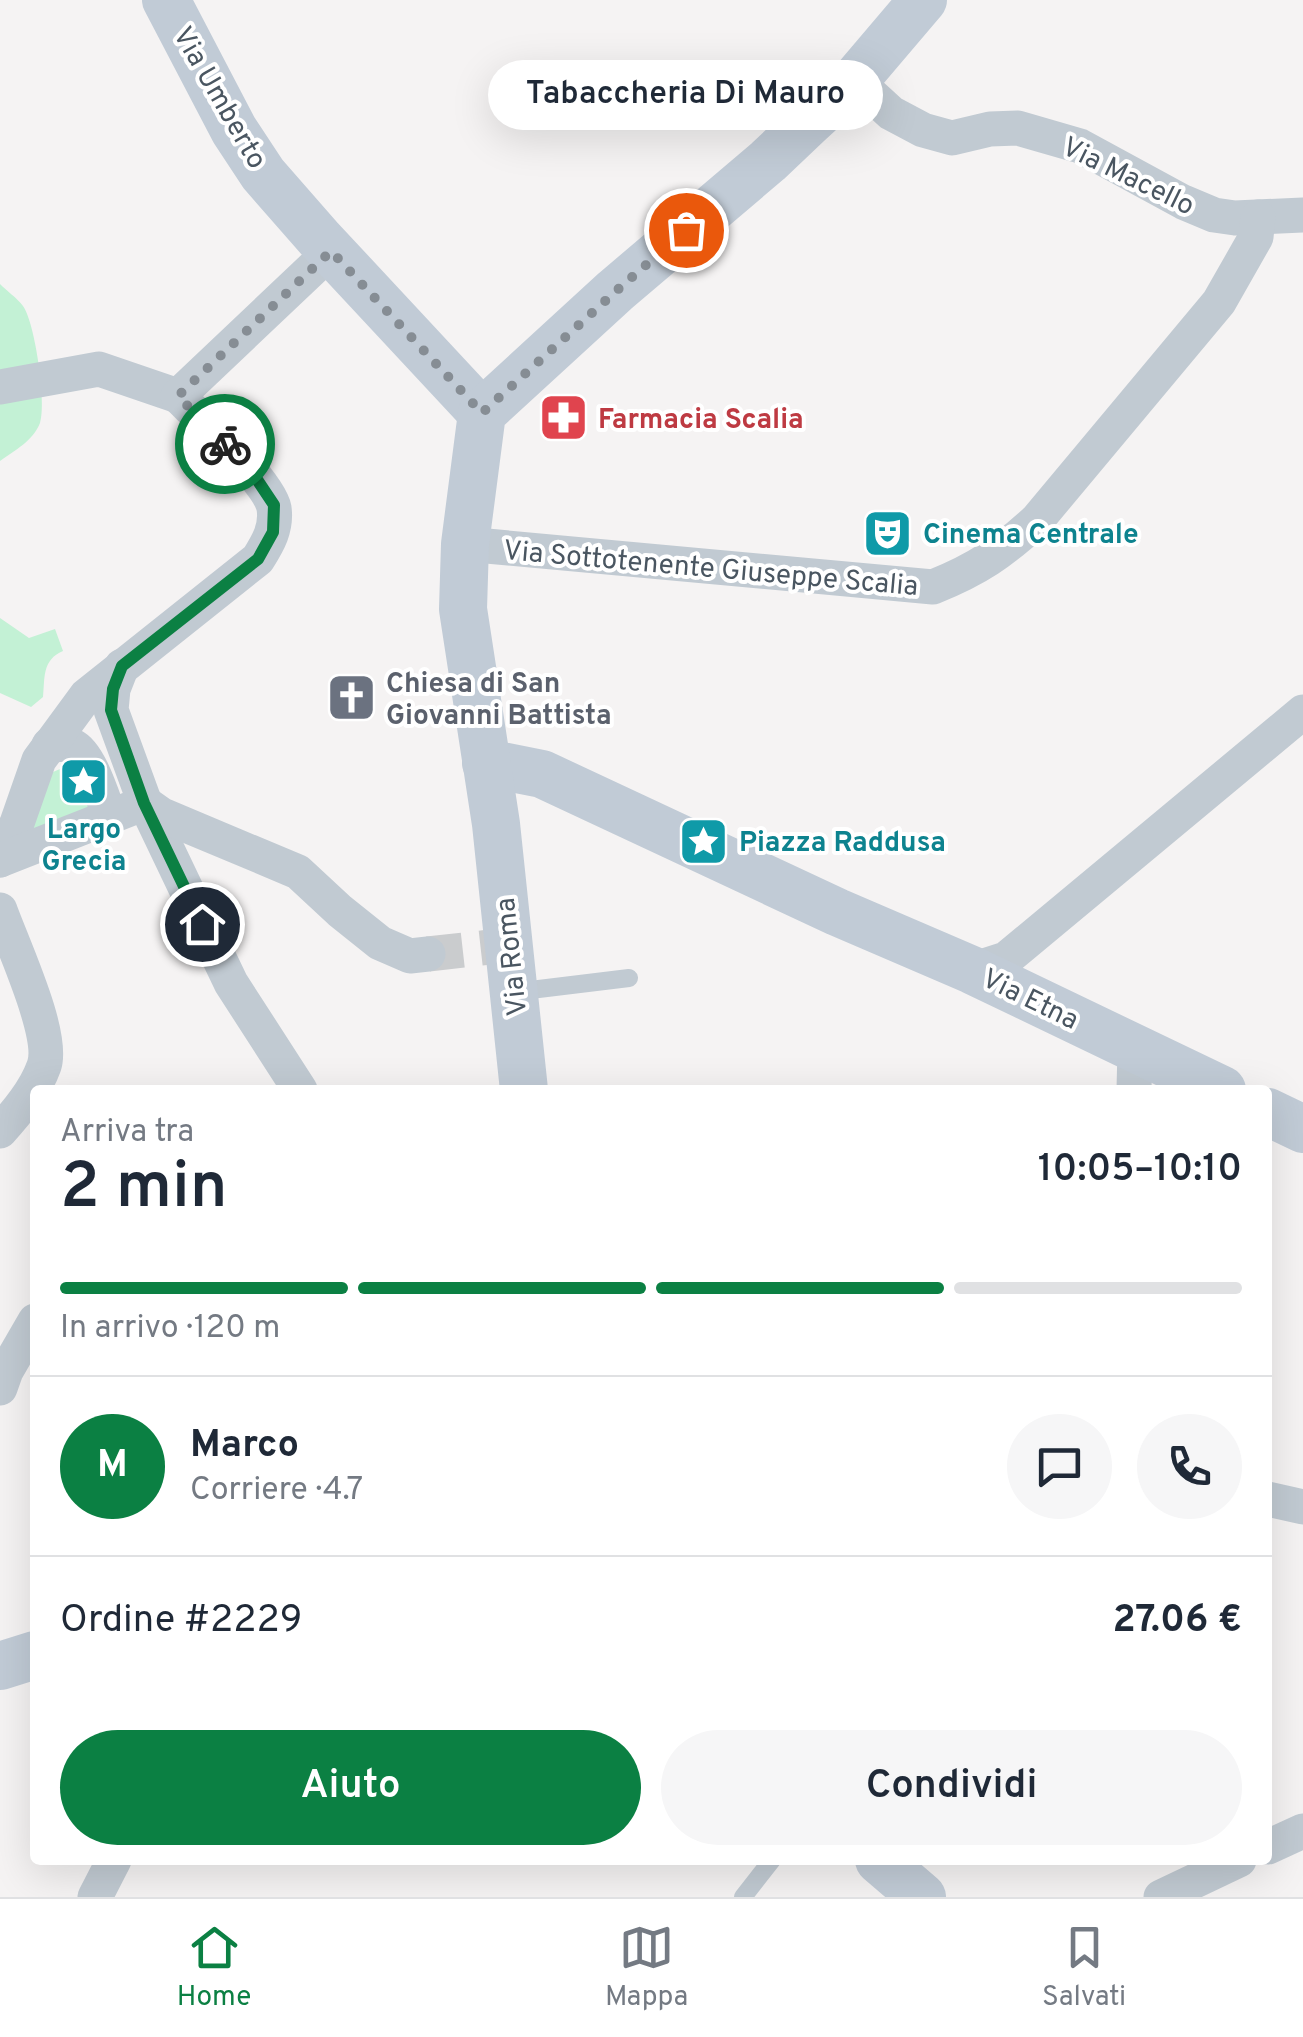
<!DOCTYPE html>
<html lang="it">
<meta charset="utf-8">
<style>
body{margin:0;font-family:Overpass,sans-serif;background:#f6f6f7;color:#1f2937;height:100vh;display:flex;flex-direction:column;font-size:38px;white-space:nowrap}
*{box-sizing:border-box;margin:0}
p{font-size:32px;color:#747a83}
.icon{flex:none;width:55px;height:55px;fill:none;stroke:currentColor;stroke-width:2;stroke-linecap:round;stroke-linejoin:round}
.map{position:relative;flex:1;overflow:hidden}
.side{position:absolute;left:30px;top:1085px;width:1242px;height:780px;display:flex;flex-direction:column;background:#fff;border-radius:10px;box-shadow:0 10px 40px #0002}
.side>*{flex:none}
.pin{position:absolute;display:grid;place-items:center;width:85px;height:85px;color:#fff;margin:-42px;border:5px solid #fff;border-radius:50%;box-shadow:0 2px 10px #0007}
.courier{position:absolute;display:grid;place-items:center;width:100px;height:100px;margin:-50px;border:8px solid #0b8043;border-radius:50%;background:#fff;color:#222;box-shadow:0 2px 12px #0007}
.bubble{position:absolute;height:70px;border-radius:35px;background:#fff;box-shadow:0 10px 40px #0002;font-size:32px;font-weight:600;line-height:70px;text-align:center}
.overview em{font-style:normal;font-weight:600}
.overview div{display:flex;flex-direction:column-reverse}
.overview{display:flex;align-items:center;justify-content:space-between;height:170px;padding:0 30px}
h1{font-size:65px;font-weight:600;line-height:75px}
.bar{display:grid;grid-template-columns:repeat(4,1fr);gap:15px 10px;align-content:center;height:120px;padding:0 30px}
.bar i{height:12px;border-radius:8px;background:#e0e1e3}
.bar .on{background:#0b8043}
.bar p{grid-column:span 4}
.line{display:flex;align-items:center;gap:25px;padding:0 30px;border-top:2px solid #e0e1e3}
.line div{flex:1}
.round{display:grid;place-items:center;flex:none;width:105px;height:105px;border-radius:52px;background:#f6f6f7}
.cta{display:flex;gap:20px;margin-top:auto;padding:20px 30px}
.cta a{flex:1;height:115px;border-radius:60px;background:#0b8043;color:#fff;font-size:40px;font-weight:600;line-height:115px;text-align:center}
.cta a+a{background:#f6f6f7;color:#1f2937}
.menu{display:flex;justify-content:space-around;align-items:center;height:140px;border-top:2px solid #e0e1e3;background:#fff;font-size:28px;color:#747a83}
.menu a{display:grid;justify-items:center;gap:5px}
.menu .on{color:#0b8043}
.map>svg:first-child{display:block}
.green{fill:#c3f1d5}
.lines{fill:none;stroke-linecap:round;stroke-linejoin:round}
.street-tunnel{stroke:#caccce;stroke-width:35;stroke-dasharray:35 18;stroke-linecap:butt}
.lane{stroke:#c1cad2;stroke-width:18}
.street{stroke:#c1cad2;stroke-width:35}
.secondary{stroke:#c1cbd6;stroke-width:48}
.done{stroke:#868d94;stroke-width:10;stroke-dasharray:0 18}
.route{stroke:#0b8043;stroke-width:12}
.labels{text-anchor:middle;stroke-width:8;stroke-linejoin:round;paint-order:stroke}
.street-label{font-size:28px;fill:#4a5661;stroke:#fff}
.health-label{font-size:28px;font-weight:bold;fill:#be3a42;stroke:#fff;text-anchor:start}
.culture-label{font-size:28px;font-weight:bold;fill:#0d838f;stroke:#fff;text-anchor:start}
.worship-label{font-size:28px;font-weight:bold;fill:#5b616d;stroke:#fff;text-anchor:start}
</style>
<div class="map">
<svg width="1303" height="1897" viewBox="0 0 1303 1897">
<rect width="100%" height="100%" fill="#f5f3f3"/>
<g class="green">
<path d="M0,284C7,291 17,298 23,306C35,322 47,405 40,423C33,441 15,450 0,461Z"/>
<path d="M0,618L29,638L55,629L63,651C42,660 45,677 43,697L31,707L0,693Z"/>
<polygon points="74,763 93,810 35,836 26,830 46,775"/>
</g>
<g class="lines">
<polyline class="street-tunnel" points="428,954 490,947"/>
<g class="lane">
<polyline points="514,992 629,978"/>
<polyline points="743,1897 772,1860"/>
</g>
<g class="street">
<polyline points="855,80 891,113 923,130 952,138 990,129 1018,128 1080,146 1183,202 1214,215 1235,218 1303,215"/>
<polyline points="0,387 99,369 178,396"/>
<path d="M465,544L933,587C978,569 1001,553 1037,520L1219,302L1256,237L1258,217"/>
<polyline points="122,666 113,689 111,710 145,803 231,983 300,1090"/>
<path d="M49,745C57,745 66,743 73,746C90,754 103,799 110,817"/>
<path d="M0,860L17,823L39,760L86,696L258,559C268,543 277,528 274,508C269,482 199,417 178,396L331,251"/>
<polyline points="0,860 145,803 162,815 298,872 340,911 380,943 410,956 428,954"/>
<path d="M0,910C12,944 55,1035 44,1066C35,1091 17,1112 0,1131"/>
<polyline points="972,970 1006,959 1303,712"/>
<polyline points="1134,1090 1135,1048"/>
<polyline points="0,1388 6,1371 35,1321"/>
<polyline points="1268,1499 1303,1507"/>
<polyline points="1268,1847 1303,1831"/>
<polyline points="95,1897 114,1860"/>
<polyline points="1161,1897 1239,1860"/>
</g>
<g class="secondary">
<polyline points="166,0 234,130 263,174 319,238 482,413"/>
<polyline points="486,763 542,774 837,912 972,970 1222,1090"/>
<polyline points="524,1090 496,824 463,609 465,544 482,413 615,291 768,161 808,123 855,80 923,0"/>
<polyline points="1268,1112 1303,1129"/>
<polyline points="0,1666 35,1655"/>
<polyline points="879,1860 922,1897"/>
</g>
</g>
<g class="lines">
<polyline class="done" points="225,444 178,396 331,251 482,413 615,292 686,230"/>
<polyline class="route" points="202,924 144,803 111,710 113,689 122,666 258,559 273,532 274,505 252,472 225,444"/>
</g>
<defs>
<symbol id="pharmacy-square" viewBox="-11 -11 22 22"><rect x="-9" y="-9" width="18" height="18" rx="4" fill="#e0444e" stroke="#fff"/><path d="M-2-6h4v4h4v4h-4v4h-4v-4h-4v-4h4Z" fill="#fff"/></symbol>
<symbol id="theatre-square" viewBox="-11 -11 22 22"><rect x="-9" y="-9" width="18" height="18" rx="4" fill="#0f9aa8" stroke="#fff"/><path d="M-5-5.5Q0-4 5-5.5V0Q5 5 0 6Q-5 5-5 0ZM-3.3-2.5H-1v1.5H-3.3ZM1-2.5H3.3v1.5H1ZM-2.8 1Q0 5.5 2.8 1Z" fill="#fff"/></symbol>
<symbol id="church-square" viewBox="-11 -11 22 22"><rect x="-9" y="-9" width="18" height="18" rx="4" fill="#6b7280" stroke="#fff"/><path d="M-1.2-6h2.4v3.5h3.3v2.4h-3.3V6h-2.4V-.1h-3.3v-2.4h3.3Z" fill="#fff"/></symbol>
<symbol id="sight-square" viewBox="-11 -11 22 22"><rect x="-9" y="-9" width="18" height="18" rx="4" fill="#0f9aa8" stroke="#fff"/><path d="M0-6L1.8-2.2L6-1.7L2.9 1.2L3.7 5.4L0 3.3L-3.7 5.4L-2.9 1.2L-6-1.7L-1.8-2.2Z" fill="#fff"/></symbol>
</defs>
<g fill-rule="evenodd">
<use href="#pharmacy-square" x="536" y="390" width="55" height="55"/>
<use href="#theatre-square" x="860" y="506" width="55" height="55"/>
<use href="#church-square" x="324" y="670" width="55" height="55"/>
<use href="#sight-square" x="56" y="754" width="55" height="55"/>
<use href="#sight-square" x="676" y="814" width="55" height="55"/>
</g>
<g class="labels">
<g class="street-label">
<text transform="translate(221 97) rotate(60)" y="10">Via Umberto</text>
<text transform="translate(1129 175) rotate(26)" y="10">Via Macello</text>
<text transform="translate(711 567) rotate(5)" y="10">Via Sottotenente Giuseppe Scalia</text>
<text transform="translate(510 957) rotate(-96)" y="10">Via Roma</text>
<text transform="translate(1031 998) rotate(26)" y="10">Via Etna</text>
</g>
<g class="health-label">
<text x="598" y="428">Farmacia Scalia</text>
</g>
<g class="culture-label">
<text x="923" y="543">Cinema Centrale</text>
<text x="84" y="838" text-anchor="middle">Largo<tspan x="84" dy="32">Grecia</tspan></text>
<text x="739" y="851">Piazza Raddusa</text>
</g>
<g class="worship-label">
<text x="386" y="692">Chiesa di San<tspan x="386" dy="32">Giovanni Battista</tspan></text>
</g>
</g>
</svg>
<div class="pin" style="left:686px;top:230px;background:#ea580c"><svg class="icon" aria-label="bag" viewBox="0 0 24 24"><path d="M5 8h14l-1 12H6zM9 8a3 3 0 0 1 6 0"/></svg></div>
<div class="pin" style="left:202px;top:924px;background:#1f2937"><svg class="icon" aria-label="home" viewBox="0 0 24 24"><path d="M3 11l9-7 9 7M6 9v11h12V9"/></svg></div>
<div class="courier" style="left:225px;top:444px"><svg class="icon" aria-label="bike" viewBox="0 0 24 24"><circle cx="6" cy="16" r="4"/><circle cx="18" cy="16" r="4"/><path d="M6 16l4-8h5l3 8M10 8l3 8H6M13 5h3"/></svg></div>
<div class="bubble" style="left:488px;top:60px;width:395px">Tabaccheria Di Mauro</div>
<section class="side">
<div class="overview"><div><h1>2 min</h1><p>Arriva tra</p></div><em>10:05–10:10</em></div>
<div class="bar"><i class="on"></i><i class="on"></i><i class="on"></i><i></i><p>In arrivo · 120 m</p></div>
<div class="line" style="height:180px"><b class="round" style="background:#0b8043;color:#fff">M</b><div><b>Marco</b><p>Corriere · 4.7</p></div><a class="round"><svg class="icon" aria-label="chat" viewBox="0 0 24 24"><path d="M4 5h16v11H9l-5 4z"/></svg></a><a class="round"><svg class="icon" aria-label="phone" viewBox="0 0 24 24"><path d="M5 4h4l2 5-3 2q2 4 5 5l2-3 5 2v4C11 20 4 13 5 4z"/></svg></a></div>
<div class="line" style="height:130px"><div>Ordine #2229</div><b>27.06 €</b></div>
<div class="cta"><a>Aiuto</a><a>Condividi</a></div>
</section>
</div>
<nav class="menu">
<a class="on"><svg class="icon" aria-label="home" viewBox="0 0 24 24"><path d="M3 11l9-7 9 7M6 9v11h12V9"/></svg>Home</a>
<a><svg class="icon" aria-label="map" viewBox="0 0 24 24"><path d="M3 6l6-2 6 2 6-2v14l-6 2-6-2-6 2zM9 4v14M15 6v14"/></svg>Mappa</a>
<a><svg class="icon" aria-label="saved" viewBox="0 0 24 24"><path d="M7 4h10v16l-5-4-5 4z"/></svg>Salvati</a>
</nav>
